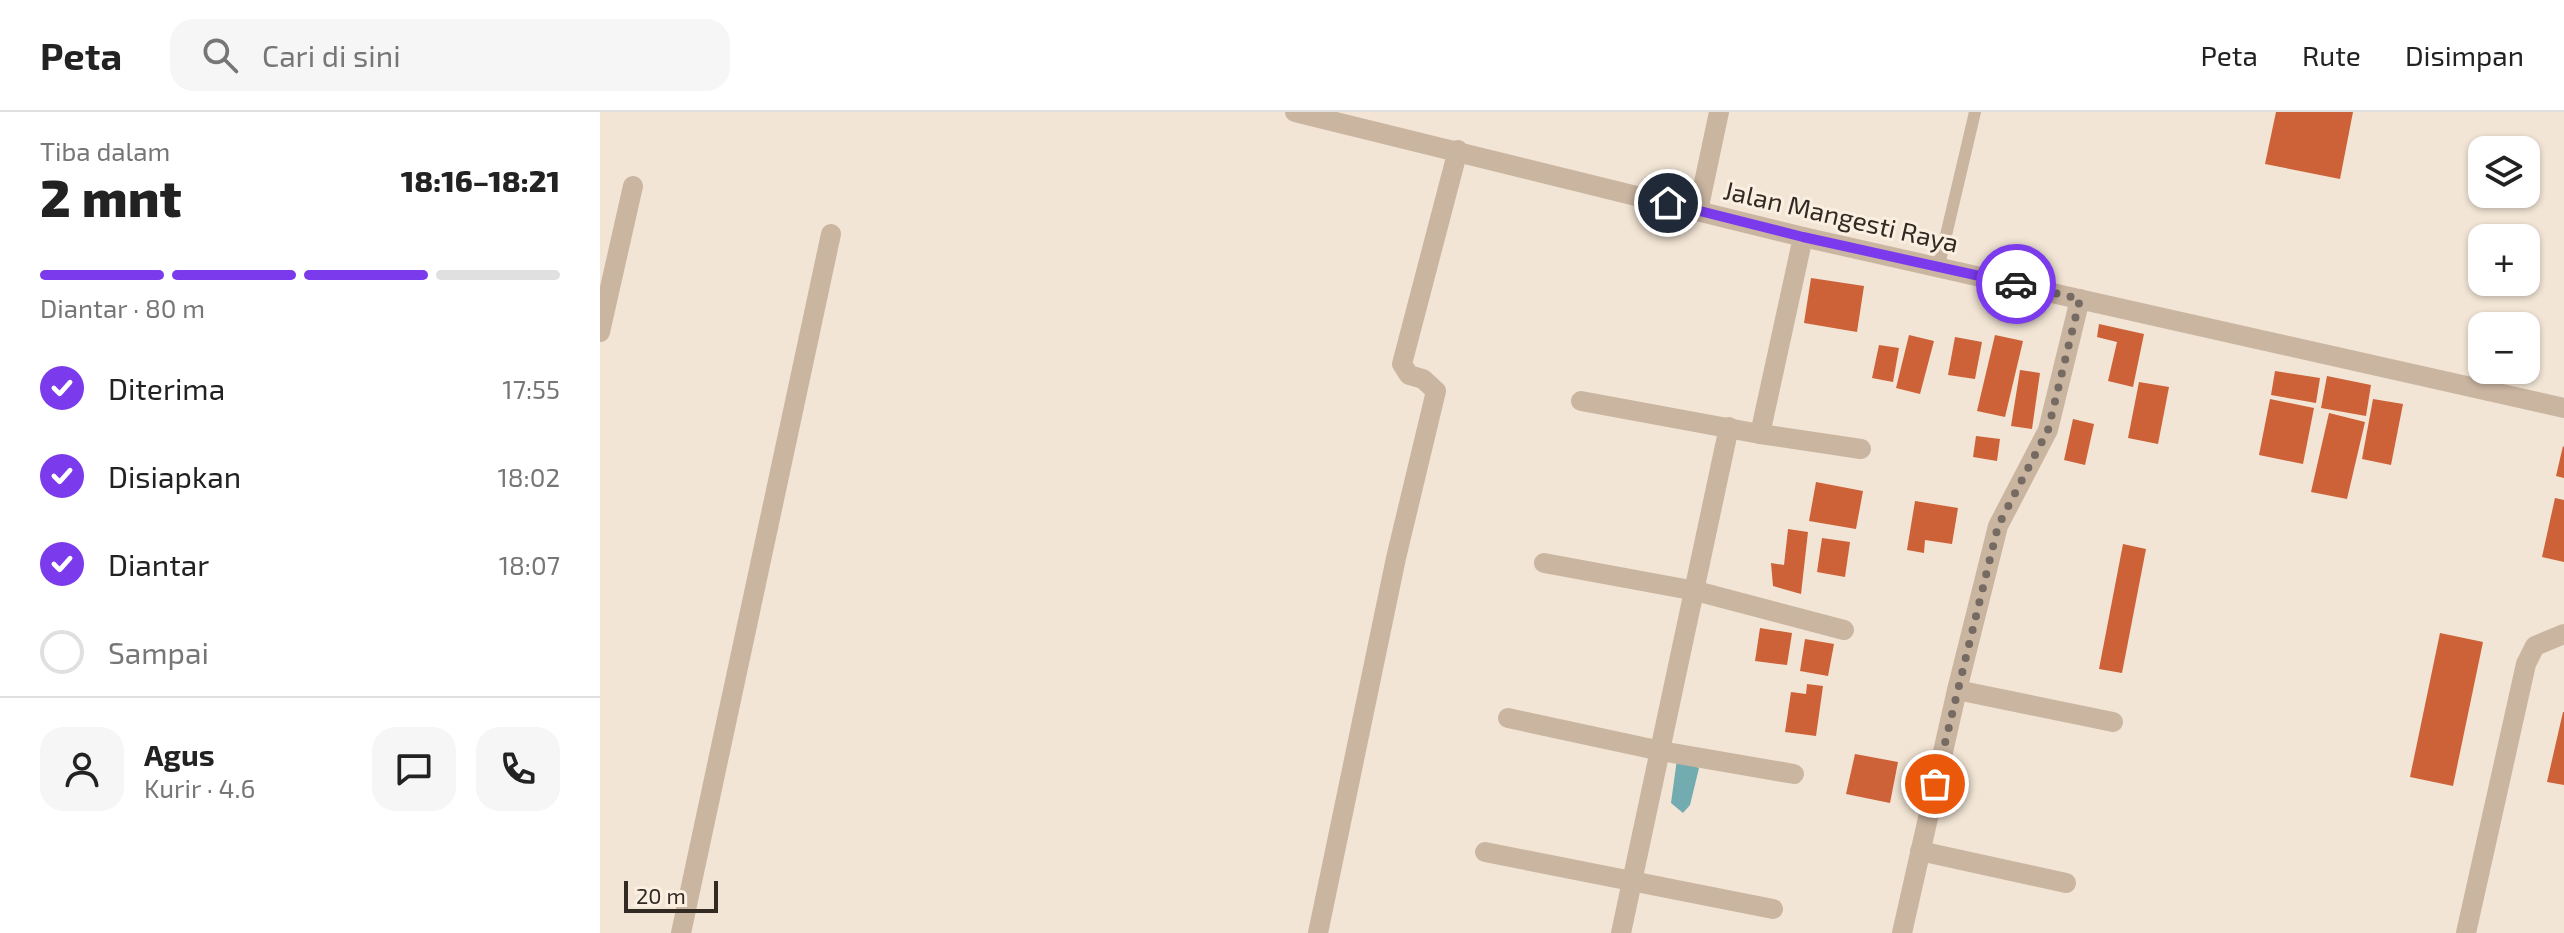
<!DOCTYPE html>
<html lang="id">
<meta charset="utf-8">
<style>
body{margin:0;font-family:"Exo 2",sans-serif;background:#f6f6f6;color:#222;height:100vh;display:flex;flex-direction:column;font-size:30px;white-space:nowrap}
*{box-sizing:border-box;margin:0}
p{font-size:26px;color:#767676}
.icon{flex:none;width:44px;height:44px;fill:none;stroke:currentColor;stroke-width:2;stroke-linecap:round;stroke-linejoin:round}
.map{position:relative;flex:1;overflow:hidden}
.sheet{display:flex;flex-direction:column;background:#fff;width:600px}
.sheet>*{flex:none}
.controls{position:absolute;left:1868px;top:24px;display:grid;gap:16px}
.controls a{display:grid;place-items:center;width:72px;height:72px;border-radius:16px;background:#fff;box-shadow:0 2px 6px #0004;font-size:40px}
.scale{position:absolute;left:24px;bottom:20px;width:94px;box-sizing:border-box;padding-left:8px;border:4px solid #342a24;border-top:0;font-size:22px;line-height:28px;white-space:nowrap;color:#342a24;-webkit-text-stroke:6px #faefe1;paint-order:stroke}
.pin{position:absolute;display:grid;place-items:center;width:68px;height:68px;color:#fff;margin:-34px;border:4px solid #fff;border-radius:50%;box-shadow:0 2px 8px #0007}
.courier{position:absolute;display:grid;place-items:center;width:80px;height:80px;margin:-40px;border:6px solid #7c3aed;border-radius:50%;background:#fff;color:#222;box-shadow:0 2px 10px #0007}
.headline em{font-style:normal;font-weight:800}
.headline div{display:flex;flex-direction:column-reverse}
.headline{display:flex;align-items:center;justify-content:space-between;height:136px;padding:0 40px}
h1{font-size:52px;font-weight:800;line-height:60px}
.bar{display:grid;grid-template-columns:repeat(4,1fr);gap:12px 8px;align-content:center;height:96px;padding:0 40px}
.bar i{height:10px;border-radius:6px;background:#e0e0e0}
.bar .on{background:#7c3aed}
.bar p{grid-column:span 4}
.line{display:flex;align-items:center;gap:20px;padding:0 40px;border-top:2px solid #e0e0e0}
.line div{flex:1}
.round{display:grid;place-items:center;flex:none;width:84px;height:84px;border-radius:24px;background:#f6f6f6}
ol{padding:0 40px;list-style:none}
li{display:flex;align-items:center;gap:24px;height:88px}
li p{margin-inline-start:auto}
li .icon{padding:8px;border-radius:50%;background:#7c3aed;color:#fff;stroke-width:4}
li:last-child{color:#767676}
li i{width:44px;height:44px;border:4px solid #e0e0e0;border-radius:50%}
header{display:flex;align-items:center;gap:48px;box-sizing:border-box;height:112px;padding:0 40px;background:#fff;border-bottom:2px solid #e0e0e0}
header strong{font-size:38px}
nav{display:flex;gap:44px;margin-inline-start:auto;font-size:28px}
.search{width:560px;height:72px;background:#f6f6f6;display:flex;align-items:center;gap:20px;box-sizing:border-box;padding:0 28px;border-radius:24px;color:#767676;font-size:30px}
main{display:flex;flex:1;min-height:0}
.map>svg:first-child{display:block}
.water{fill:#73acb0}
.building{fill:#cd6138}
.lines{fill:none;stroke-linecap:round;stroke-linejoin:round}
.service{stroke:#cab5a1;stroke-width:12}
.minor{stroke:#cab5a1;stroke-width:20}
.tertiary{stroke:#cab5a1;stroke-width:20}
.done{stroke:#766b62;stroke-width:8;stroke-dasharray:0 14.4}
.route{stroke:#7c3aed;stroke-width:10}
.labels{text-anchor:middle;stroke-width:6;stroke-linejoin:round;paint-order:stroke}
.street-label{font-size:26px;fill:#342a24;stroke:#faefe1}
</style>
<header>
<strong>Peta</strong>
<div class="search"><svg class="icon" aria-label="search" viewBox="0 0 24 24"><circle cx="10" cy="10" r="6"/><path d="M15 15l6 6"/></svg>Cari di sini</div>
<nav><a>Peta</a><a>Rute</a><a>Disimpan</a></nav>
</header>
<main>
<section class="sheet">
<div class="headline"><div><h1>2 mnt</h1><p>Tiba dalam</p></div><em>18:16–18:21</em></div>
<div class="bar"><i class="on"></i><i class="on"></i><i class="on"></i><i></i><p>Diantar · 80 m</p></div>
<ol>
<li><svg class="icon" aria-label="check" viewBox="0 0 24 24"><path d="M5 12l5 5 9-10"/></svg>Diterima<p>17:55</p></li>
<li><svg class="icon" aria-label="check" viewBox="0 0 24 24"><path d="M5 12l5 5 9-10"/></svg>Disiapkan<p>18:02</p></li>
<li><svg class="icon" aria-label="check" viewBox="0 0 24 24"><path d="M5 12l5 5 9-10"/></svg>Diantar<p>18:07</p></li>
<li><i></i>Sampai</li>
</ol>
<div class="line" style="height:144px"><a class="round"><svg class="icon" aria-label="person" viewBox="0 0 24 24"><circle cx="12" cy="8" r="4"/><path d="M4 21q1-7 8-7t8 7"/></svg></a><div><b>Agus</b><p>Kurir · 4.6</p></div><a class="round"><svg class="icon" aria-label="chat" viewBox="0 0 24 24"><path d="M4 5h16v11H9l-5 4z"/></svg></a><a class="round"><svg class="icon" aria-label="phone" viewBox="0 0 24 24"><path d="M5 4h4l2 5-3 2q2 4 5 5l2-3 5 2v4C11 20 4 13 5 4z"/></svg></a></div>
</section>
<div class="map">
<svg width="1964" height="821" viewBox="0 0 1964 821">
<rect width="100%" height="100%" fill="#f2e5d5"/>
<polygon class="water" points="1077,647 1099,656 1090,693 1083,701 1071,691"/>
<g class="building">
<polygon points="1676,0 1753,0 1740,67 1665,52"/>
<polygon points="1211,166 1264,174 1257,220 1204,211"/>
<polygon points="1499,212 1544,222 1533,275 1508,269 1517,230 1497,225"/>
<polygon points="1309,223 1334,229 1320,282 1296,276"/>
<polygon points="1395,223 1423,229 1405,305 1377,299"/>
<polygon points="1355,225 1382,230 1375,267 1348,263"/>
<polygon points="1279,233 1299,236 1293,270 1272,266"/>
<polygon points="1420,258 1440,261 1432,317 1411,314"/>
<polygon points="1675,259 1720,266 1716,291 1671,283"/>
<polygon points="1727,264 1771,273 1766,304 1721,296"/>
<polygon points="1539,270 1569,275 1558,332 1528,326"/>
<polygon points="1670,287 1714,296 1703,352 1659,343"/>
<polygon points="1773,287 1803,292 1791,353 1762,347"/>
<polygon points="1729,301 1765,310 1747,387 1711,380"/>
<polygon points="1473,307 1494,312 1485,353 1464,348"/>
<polygon points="1376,324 1400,327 1397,349 1373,345"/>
<polygon points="1963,334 1964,335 1964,366 1956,364"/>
<polygon points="1216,370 1263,379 1256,417 1209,409"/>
<polygon points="1955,386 1964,388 1964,450 1942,445"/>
<polygon points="1315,389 1358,396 1352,432 1325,428 1324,441 1307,438"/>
<polygon points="1188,417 1208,420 1201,482 1173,474 1171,451 1184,453"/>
<polygon points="1222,426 1250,430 1245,465 1217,460"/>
<polygon points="1523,432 1546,437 1522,561 1499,557"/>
<polygon points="1160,516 1192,521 1187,553 1155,549"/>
<polygon points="1840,521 1883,530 1853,674 1810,665"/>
<polygon points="1205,527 1234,532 1228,564 1200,559"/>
<polygon points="1207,572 1223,574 1216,624 1185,620 1191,580 1206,582"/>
<polygon points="1963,600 1964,600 1964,673 1947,670"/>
<polygon points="1255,642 1298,650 1290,691 1246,682"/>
</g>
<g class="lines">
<polyline class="service" points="1339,153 1375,0"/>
<g class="minor">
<polyline points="1098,99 1119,0"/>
<polyline points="0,220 33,74"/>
<polyline points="981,289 1160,322 1203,125"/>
<polyline points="1160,322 1261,337"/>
<polyline points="944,451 1096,479 1244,518"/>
<polyline points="1357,578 1513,610"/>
<polyline points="908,606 1061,639 1194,662"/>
<polyline points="1320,739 1466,771"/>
<polyline points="885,740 1173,797"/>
<polyline points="81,821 231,122"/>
<polyline points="718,821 796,446 836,279 823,267 809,263 802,252 858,38"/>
<polyline points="1021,821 1129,315"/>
<polyline points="1302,821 1357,578 1398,414 1448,318 1480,187"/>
<polyline points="1866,821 1926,552 1935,534 1964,522"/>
</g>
<polyline class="tertiary" points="695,0 1203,125 1964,296"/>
</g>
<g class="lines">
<polyline class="done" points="1335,672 1398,414 1448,318 1480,187 1416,172"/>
<polyline class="route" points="1068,91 1203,125 1416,172"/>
</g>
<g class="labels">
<g class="street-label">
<text transform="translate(1241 105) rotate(13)" y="9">Jalan Mangesti Raya</text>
</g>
</g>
</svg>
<div class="controls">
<a><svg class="icon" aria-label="layers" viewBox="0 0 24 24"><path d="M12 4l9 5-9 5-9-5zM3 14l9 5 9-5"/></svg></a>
<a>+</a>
<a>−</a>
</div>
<div class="scale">20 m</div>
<div class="pin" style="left:1335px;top:672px;background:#ea580c"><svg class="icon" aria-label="bag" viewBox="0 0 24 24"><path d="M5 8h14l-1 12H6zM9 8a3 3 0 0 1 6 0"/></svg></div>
<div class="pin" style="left:1068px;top:91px;background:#1f2937"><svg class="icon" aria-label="home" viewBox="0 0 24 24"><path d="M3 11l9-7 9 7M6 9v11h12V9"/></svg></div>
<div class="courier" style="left:1416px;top:172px"><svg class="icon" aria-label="car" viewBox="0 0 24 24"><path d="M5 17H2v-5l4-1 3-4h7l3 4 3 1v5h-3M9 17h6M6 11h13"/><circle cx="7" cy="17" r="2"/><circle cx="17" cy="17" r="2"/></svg></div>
</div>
</main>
